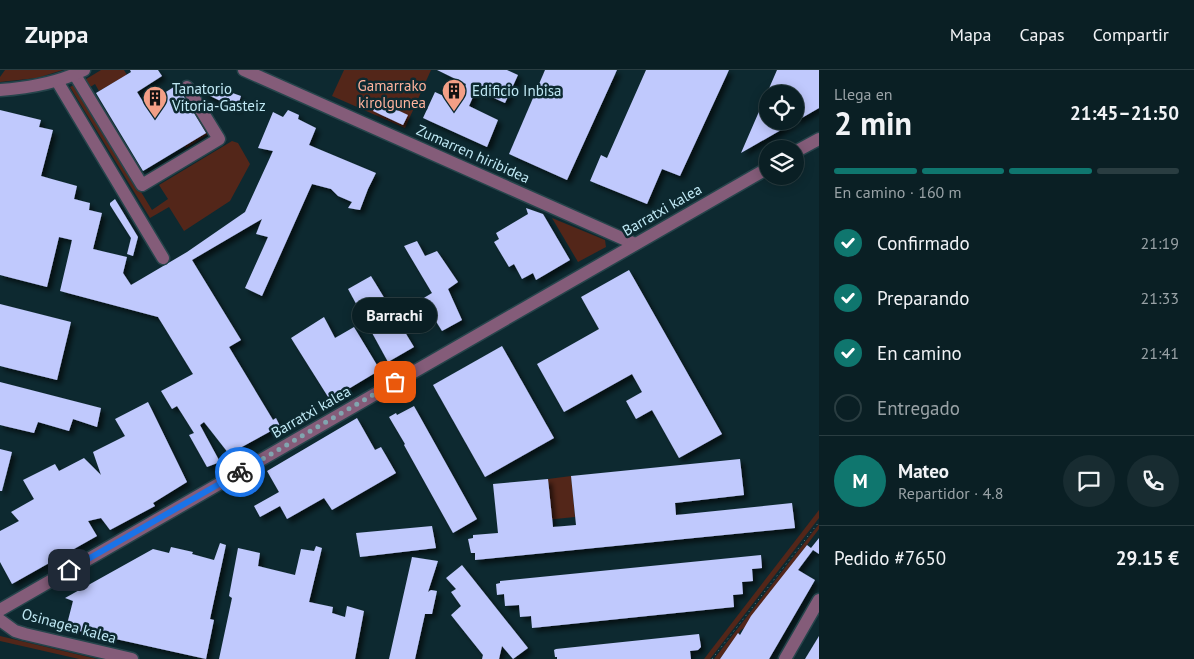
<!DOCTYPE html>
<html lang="es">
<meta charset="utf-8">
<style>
body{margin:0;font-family:"PT Sans",sans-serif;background:#182c31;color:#f1f3f6;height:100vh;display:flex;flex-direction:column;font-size:19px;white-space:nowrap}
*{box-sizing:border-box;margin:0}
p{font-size:16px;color:#99a2a6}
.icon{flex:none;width:28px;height:28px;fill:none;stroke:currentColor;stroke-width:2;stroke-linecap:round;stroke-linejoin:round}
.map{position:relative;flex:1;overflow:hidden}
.panel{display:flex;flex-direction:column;background:#0a1f24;width:375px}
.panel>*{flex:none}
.tools{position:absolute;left:759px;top:15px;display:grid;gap:10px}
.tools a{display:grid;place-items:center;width:45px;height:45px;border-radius:50%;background:#0a1f24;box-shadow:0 2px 12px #0003,0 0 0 1px #2a3d41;font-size:25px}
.pin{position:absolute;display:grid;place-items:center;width:42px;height:42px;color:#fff;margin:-21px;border-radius:10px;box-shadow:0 2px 8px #0006}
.courier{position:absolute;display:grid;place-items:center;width:50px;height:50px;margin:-25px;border:4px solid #1a73e8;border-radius:50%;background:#fff;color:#222;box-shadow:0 1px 6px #0007}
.bubble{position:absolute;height:35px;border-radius:18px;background:#0a1f24;box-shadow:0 2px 12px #0003,0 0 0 1px #2a3d41;font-size:16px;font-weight:700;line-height:35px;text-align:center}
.summary em{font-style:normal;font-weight:700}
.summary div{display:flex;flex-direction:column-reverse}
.summary{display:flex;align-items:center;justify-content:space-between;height:85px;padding:0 15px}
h1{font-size:32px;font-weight:700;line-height:38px}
.bar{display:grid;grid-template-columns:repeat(4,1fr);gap:8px 5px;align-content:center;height:60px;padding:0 15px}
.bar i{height:6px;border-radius:4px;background:#2a3d41}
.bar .current{background:#0f766e}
.bar p{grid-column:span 4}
.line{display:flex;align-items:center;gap:12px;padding:0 15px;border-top:1px solid #2a3d41}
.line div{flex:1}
.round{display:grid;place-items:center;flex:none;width:52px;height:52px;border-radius:26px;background:#182c31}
ol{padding:0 15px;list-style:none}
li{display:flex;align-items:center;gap:15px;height:55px}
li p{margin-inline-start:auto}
li .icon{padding:5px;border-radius:50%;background:#0f766e;color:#fff;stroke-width:4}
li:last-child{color:#99a2a6}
li i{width:28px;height:28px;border:2px solid #2a3d41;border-radius:50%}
header{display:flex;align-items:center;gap:30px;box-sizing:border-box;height:70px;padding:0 25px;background:#0a1f24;border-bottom:1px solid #2a3d41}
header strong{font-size:24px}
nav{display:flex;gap:28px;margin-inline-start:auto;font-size:18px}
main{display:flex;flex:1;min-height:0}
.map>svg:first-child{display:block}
.green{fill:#532619}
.building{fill:#c0c9fd;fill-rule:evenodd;filter:url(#shadow)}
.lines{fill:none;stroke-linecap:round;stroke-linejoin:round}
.minor-casing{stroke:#26444b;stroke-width:15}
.path{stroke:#61848d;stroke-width:1;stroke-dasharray:1 4;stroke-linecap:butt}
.minor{stroke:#845c79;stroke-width:12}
.done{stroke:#81a5af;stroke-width:5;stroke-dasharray:0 9}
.route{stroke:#1a73e8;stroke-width:6}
.labels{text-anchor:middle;stroke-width:5;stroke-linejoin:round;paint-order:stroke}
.park-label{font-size:15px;fill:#ffb39d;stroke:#0d2930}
.poi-label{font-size:15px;fill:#bfe8f4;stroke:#0d2930;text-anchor:start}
.street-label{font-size:15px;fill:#bfe8f4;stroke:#0d2930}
</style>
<header>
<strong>Zuppa</strong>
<nav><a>Mapa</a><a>Capas</a><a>Compartir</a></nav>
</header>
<main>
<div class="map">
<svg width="819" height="589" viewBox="0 0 819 589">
<defs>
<filter id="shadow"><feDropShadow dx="4" dy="4" stdDeviation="2.5" flood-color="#0009"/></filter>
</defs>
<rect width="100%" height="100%" fill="#0d2930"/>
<g class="green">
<polygon points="5,0 63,0 37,8 0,12 0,7"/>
<polygon points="101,0 124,0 127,5 99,21 95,14 87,19 83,11"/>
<polygon points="344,0 431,0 405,58 332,26"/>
<polygon points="76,14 85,30 152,140 168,129 159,115 232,71 238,73 250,94 230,131 184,161 169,137 150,148 70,17"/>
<polygon points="189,30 210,63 186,78 185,76 206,63 187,31"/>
<polygon points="552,148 605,170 606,177 578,192"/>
<polygon points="571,406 575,447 516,453 551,445 548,409"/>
<polygon points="819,440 819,448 710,589 704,589"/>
<polygon points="819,454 819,459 744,558 741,560 720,589 714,589"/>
<polygon points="0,566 97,589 79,589 0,571"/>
</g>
<g class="building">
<polygon points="130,0 158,0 162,6 137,22 145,35 177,15 206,63 143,101 96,23 131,2"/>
<polygon points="437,0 507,0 518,5 505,33 476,20 469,36 498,50 487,77 423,48 435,22 459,33 466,14"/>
<polygon points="545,0 617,0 567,110 509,84"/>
<polygon points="646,0 729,0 680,106 662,99 647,134 590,111 601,85 607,88"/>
<path d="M777,0H819V38L741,83ZM768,24H795V51H768Z"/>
<polygon points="207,14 241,26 237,39 204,23"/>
<polygon points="378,31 408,45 403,55 373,41"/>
<polygon points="0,40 41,50 39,57 53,60 41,106 77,116 74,129 90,133 89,140 102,143 93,179 127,187 123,203 131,215 187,182 245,142 273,81 258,78 273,42 283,47 288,40 299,45 298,49 316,58 309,75 376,103 368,119 360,140 348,138 352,132 338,126 331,119 312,114 262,226 245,218 268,167 256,164 262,149 192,190 241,270 229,277 273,350 276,348 280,356 229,384 204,352 200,355 220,392 207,397 189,365 194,363 177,336 172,339 161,321 193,304 158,247 60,221 72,170 59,167 47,217 0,205"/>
<polygon points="115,129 138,167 133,186 127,184 131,168 110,135 110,133"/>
<polygon points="526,138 543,144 570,190 536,210 533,203 522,209 514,194 509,197 494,172 499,169 496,163 528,144"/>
<polygon points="417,171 425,186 437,181 458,212 448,219 462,250 442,261 422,229 432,223 404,176"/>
<polygon points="629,200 722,364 679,388 652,340 636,349 626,331 642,322 632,304 564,342 537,294 599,259 581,227"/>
<polygon points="371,206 414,277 388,292 348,219"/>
<polygon points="0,234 71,252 57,310 0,296"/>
<polygon points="324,247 335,268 354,257 380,300 330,330 291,268"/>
<polygon points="502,276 554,368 485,407 433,315"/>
<polygon points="0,312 101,338 97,357 73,349 69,361 38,352 34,363 0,355"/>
<polygon points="148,332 187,412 153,433 155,436 110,460 101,448 88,451 97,466 12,514 0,492 0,461 19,451 11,442 34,429 23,410 55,394 59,401 84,388 101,405 93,382 125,366 115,349"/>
<polygon points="414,336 477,449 453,463 404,375 405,374 389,347 396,343 397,345"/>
<polygon points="357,348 375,380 381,377 396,403 332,440 324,428 287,449 280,436 260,447 254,436 279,422 267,401"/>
<polygon points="0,379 12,382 2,421 0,421"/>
<polygon points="740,389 744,425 675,433 676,445 792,433 795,458 475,490 475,483 471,483 468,469 473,468 473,465 498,463 493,414 548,409 553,457 576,455 571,406"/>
<polygon points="432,456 436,478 360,487 356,463"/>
<polygon points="819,468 819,484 813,480 798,500 815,510 769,589 720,589 738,563 740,565 751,546 807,475 811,478"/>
<polygon points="220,473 226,475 210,549 214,550 206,589 66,558 73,531 65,528 153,479 169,483 171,477 193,482 192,484 214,490"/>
<polygon points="316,476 322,478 309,532 333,537 332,543 345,547 347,536 364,541 355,589 219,589 232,528 229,526 238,478 260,483 258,496 295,505 301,479 314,481"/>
<polygon points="761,485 762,498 752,499 753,511 742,512 743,524 733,525 734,537 532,558 531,546 520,547 519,535 505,536 504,524 497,525 496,514 500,513 500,511"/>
<polygon points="412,487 438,491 428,522 431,520 437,521 432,544 425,544 415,589 389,589"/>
<polygon points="462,495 528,578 513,589 502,576 499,589 482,589 483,585 451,545 461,536 451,522 456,519 446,508"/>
<polygon points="699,564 701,577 698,580 690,581 691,589 557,589 557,587 555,587 554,580 556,579"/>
<polygon points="819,566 819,589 805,589"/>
</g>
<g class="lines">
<defs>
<g id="minor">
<polyline points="244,0 635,174"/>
<polyline points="75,5 142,115 219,69 187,17"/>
<polyline points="57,11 163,188"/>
<path d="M0,20C29,18 58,13 84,0"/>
<polyline points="795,82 819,69"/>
<polyline points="0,540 768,98"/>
<polyline points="0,550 15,561 25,564 132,589"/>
<polyline points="785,589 819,530"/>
</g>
</defs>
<use href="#minor" class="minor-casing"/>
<polyline class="path" points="712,589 819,452"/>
<use href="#minor" class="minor"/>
</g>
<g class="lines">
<polyline class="done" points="240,402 395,312"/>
<polyline class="route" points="69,500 240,402"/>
</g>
<defs>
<symbol id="building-pin" viewBox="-11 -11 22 30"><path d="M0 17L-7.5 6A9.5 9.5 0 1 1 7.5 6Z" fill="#f39f86" stroke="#0d2930"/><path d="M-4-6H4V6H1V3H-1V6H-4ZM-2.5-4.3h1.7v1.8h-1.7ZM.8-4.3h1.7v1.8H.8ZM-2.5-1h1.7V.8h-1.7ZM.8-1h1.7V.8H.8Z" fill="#111"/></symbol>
</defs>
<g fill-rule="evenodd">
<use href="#building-pin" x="440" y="7" width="28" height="38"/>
<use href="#building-pin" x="141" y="14" width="28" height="38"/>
</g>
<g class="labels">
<g class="park-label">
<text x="392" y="21">Gamarrako<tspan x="392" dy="17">kirolgunea</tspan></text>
</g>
<g class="poi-label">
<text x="172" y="24">Tanatorio<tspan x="172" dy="17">Vitoria-Gasteiz</tspan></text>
<text x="472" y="26">Edificio Inbisa</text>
</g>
<g class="street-label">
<text transform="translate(473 84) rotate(24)" y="5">Zumarren hiribidea</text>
<text transform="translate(662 140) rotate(-30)" y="5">Barratxi kalea</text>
<text transform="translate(311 342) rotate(-30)" y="5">Barratxi kalea</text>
<text transform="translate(69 556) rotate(15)" y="5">Osinagea kalea</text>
</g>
</g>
</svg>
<div class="tools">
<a><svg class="icon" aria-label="locate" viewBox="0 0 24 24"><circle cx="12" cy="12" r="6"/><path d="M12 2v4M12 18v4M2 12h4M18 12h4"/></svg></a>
<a><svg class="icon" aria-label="layers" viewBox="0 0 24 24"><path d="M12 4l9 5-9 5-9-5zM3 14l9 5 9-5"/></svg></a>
</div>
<div class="pin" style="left:395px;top:312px;background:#ea580c"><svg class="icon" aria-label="bag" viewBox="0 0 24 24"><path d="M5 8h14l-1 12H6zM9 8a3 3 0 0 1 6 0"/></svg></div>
<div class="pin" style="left:69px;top:500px;background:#1f2937"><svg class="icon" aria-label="home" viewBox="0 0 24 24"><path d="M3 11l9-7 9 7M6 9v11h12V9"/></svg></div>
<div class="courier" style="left:240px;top:402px"><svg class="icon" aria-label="bike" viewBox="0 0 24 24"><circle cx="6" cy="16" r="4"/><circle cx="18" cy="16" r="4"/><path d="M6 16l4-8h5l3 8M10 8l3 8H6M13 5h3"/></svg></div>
<div class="bubble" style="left:352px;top:228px;width:85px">Barrachi</div>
</div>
<section class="panel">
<div class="summary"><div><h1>2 min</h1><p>Llega en</p></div><em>21:45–21:50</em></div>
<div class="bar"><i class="current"></i><i class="current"></i><i class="current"></i><i></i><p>En camino · 160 m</p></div>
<ol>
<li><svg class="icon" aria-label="check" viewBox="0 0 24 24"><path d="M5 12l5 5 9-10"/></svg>Confirmado<p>21:19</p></li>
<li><svg class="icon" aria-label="check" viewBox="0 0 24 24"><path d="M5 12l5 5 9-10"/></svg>Preparando<p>21:33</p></li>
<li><svg class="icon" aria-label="check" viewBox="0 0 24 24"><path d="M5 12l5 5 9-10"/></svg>En camino<p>21:41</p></li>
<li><i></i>Entregado</li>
</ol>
<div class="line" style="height:90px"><b class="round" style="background:#0f766e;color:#fff">M</b><div><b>Mateo</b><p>Repartidor · 4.8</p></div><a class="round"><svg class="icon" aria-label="chat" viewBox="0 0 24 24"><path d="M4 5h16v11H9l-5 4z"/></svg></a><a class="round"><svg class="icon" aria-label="phone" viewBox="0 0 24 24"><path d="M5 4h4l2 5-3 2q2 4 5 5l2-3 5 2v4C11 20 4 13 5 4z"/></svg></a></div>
<div class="line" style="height:65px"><div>Pedido #7650</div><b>29.15 €</b></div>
</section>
</main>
